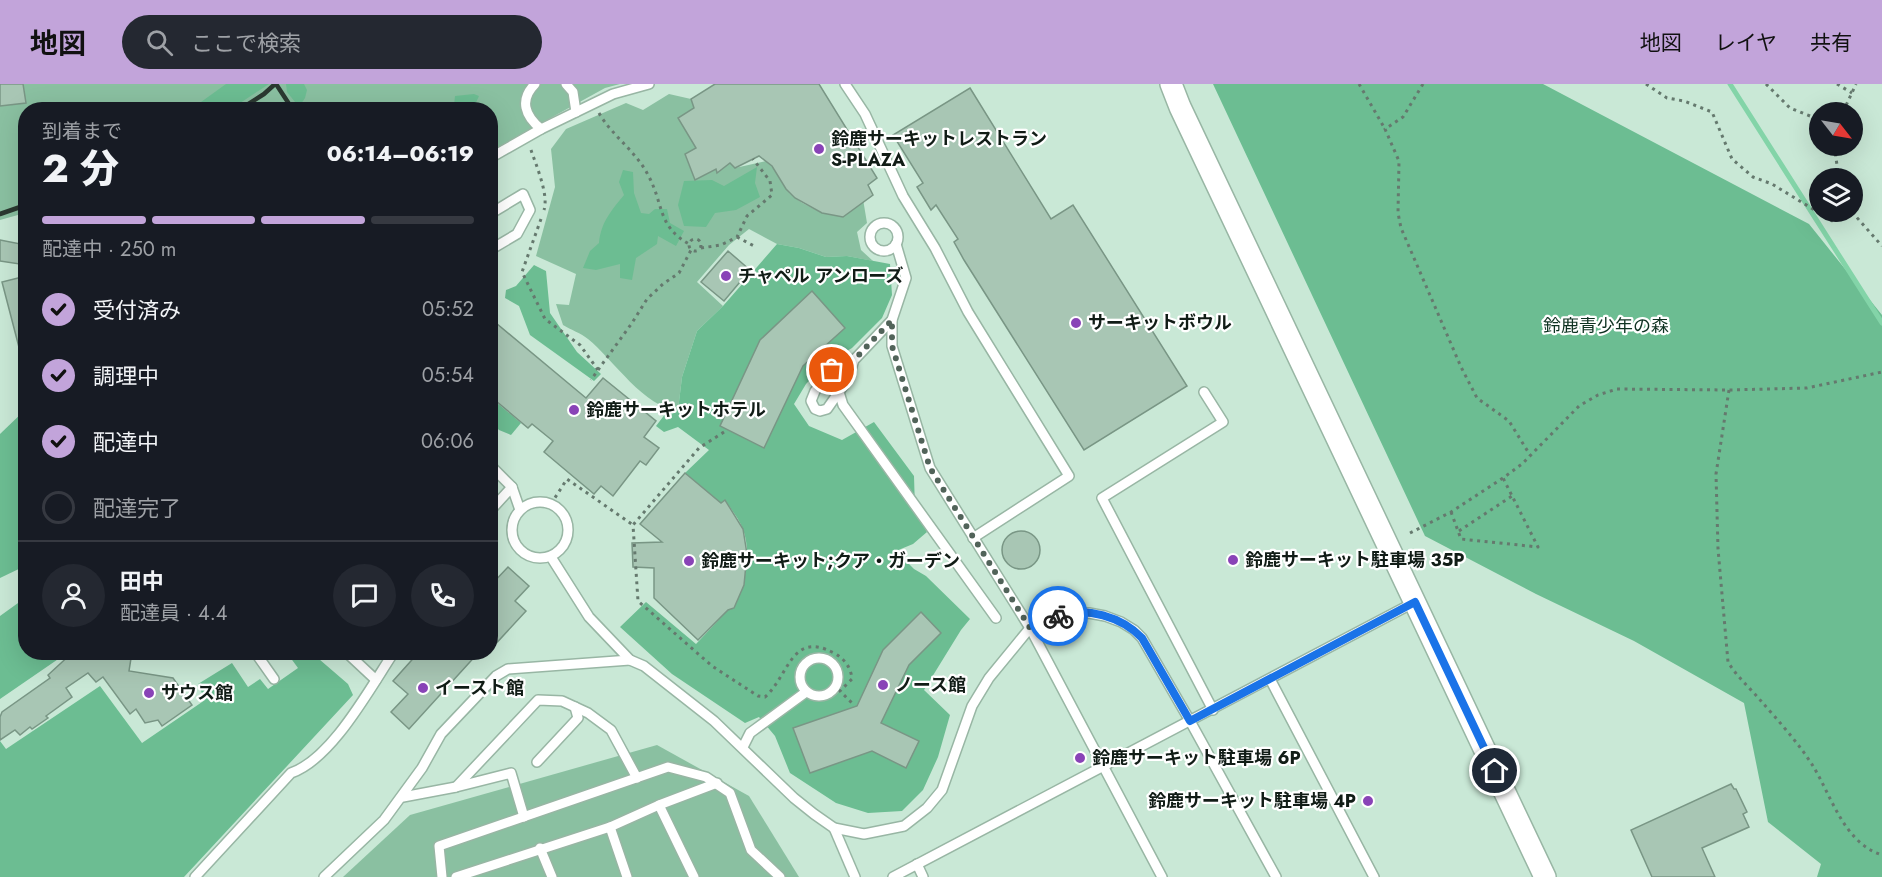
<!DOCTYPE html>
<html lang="ja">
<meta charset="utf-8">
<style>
body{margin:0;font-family:Jost,"Noto Sans JP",sans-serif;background:#242831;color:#f1f3f6;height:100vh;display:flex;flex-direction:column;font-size:22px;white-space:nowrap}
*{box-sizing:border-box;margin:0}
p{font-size:20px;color:#9ea1a6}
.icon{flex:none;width:33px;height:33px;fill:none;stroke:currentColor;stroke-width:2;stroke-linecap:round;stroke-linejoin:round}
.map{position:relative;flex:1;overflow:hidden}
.sheet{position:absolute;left:18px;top:18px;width:480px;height:558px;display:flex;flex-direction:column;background:#171b24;border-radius:24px;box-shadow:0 6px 24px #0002}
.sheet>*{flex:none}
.needle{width:39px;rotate:121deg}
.fabs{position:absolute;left:1809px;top:18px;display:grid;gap:12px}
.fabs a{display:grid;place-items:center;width:54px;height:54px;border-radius:50%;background:#171b24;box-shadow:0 6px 24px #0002;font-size:30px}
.pin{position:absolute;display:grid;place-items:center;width:51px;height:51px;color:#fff;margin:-26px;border:3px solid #fff;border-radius:50%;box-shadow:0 2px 6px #0007}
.courier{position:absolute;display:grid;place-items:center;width:60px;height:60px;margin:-30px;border:4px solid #1a73e8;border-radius:50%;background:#fff;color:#222;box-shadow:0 2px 8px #0007}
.summary em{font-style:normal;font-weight:800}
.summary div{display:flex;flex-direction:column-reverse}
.summary{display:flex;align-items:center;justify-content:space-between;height:102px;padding:0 24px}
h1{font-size:39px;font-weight:800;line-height:45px}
.bar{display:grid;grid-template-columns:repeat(4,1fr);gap:9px 6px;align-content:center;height:72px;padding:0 24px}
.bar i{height:8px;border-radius:4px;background:#363941}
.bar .selected{background:#c2a4da}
.bar p{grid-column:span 4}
.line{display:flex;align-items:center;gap:15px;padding:0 24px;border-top:2px solid #363941}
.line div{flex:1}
.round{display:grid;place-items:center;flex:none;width:63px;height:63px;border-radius:32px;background:#242831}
ol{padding:0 24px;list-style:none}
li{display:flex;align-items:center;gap:18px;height:66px}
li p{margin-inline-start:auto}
li .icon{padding:6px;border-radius:50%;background:#c2a4da;color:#111;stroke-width:4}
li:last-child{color:#9ea1a6}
li i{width:33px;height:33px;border:3px solid #363941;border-radius:50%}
header{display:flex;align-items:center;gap:36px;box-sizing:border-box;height:84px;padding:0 30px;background:#c2a4da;color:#111}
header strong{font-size:28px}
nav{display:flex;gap:33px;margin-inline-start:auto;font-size:21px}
.search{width:420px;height:54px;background:#242831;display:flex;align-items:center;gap:15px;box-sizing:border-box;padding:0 21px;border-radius:33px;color:#9ea1a6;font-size:22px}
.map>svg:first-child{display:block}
.green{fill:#8ac0a1}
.forest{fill:#6cbd92}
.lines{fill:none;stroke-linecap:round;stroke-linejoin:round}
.stream{stroke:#83d4a8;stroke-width:5}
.building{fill:#a8c6b4;stroke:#799685;stroke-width:1.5}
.service-casing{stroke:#98b6a4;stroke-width:12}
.tertiary-casing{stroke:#98b6a4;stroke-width:24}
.path{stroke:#65796e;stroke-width:3;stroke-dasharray:3 4.5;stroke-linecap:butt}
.service{stroke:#fff;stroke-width:9}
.tertiary{stroke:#fff;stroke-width:21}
.rail{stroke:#2b3931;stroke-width:4.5}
.done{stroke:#516359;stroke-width:6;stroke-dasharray:0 10.8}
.route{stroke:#1a73e8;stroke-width:8}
.poi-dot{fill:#8943b7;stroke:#fff;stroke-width:2}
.labels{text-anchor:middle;stroke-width:4.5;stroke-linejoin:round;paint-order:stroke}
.poi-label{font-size:18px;font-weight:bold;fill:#111c16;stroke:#fff;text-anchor:start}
.park-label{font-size:18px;fill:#0e3221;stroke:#fff}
</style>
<header>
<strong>地図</strong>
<div class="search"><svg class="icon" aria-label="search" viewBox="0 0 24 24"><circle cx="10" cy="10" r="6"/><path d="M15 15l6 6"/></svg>ここで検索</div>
<nav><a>地図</a><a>レイヤ</a><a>共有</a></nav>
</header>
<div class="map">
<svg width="1882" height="793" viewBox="0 0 1882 793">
<rect width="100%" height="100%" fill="#c9e8d6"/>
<g class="green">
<polygon points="0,0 620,0 605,4 491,67 490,26 26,26 25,129 0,136"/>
<path d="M669,10L691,15L694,24L679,34L696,64L685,71L695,96L716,85L717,89L730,79L735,84L766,77C776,84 779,95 786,105C795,117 809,122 822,129L862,109L867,139L857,148L861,166L873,177L847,172L826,173L799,164L777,160L749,145L729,161L697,198L723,222L697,247L682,293L678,326C645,325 613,275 588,255C581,249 571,246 563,241L556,220L569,221L576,190L536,172L555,103L551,65L566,45L626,19L643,26Z"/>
<polygon points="657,661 749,712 799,793 343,793 410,731"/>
</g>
<g class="forest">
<polygon points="226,0 269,0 231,25 193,25 192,23 201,18"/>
<polygon points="286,0 304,0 307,6 305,14 299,23 287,8"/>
<polygon points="1213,0 1543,0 1809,140 1882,231 1882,793 1817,793 1821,780 1768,738 1744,619 1634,557 1536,510 1425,452"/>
<polygon points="474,10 479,12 473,25 445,25 454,21 455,12"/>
<polygon points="757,83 755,99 760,113 736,126 715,129 706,143 684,142 678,121 684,97 712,96 724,102"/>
<path d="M623,86L633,88L634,109L641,129L649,130L655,125H667L670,139L684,147L676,162L658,152L657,160L636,174L632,196L620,194V180L596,186L583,184L590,167L599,159C601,138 611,127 624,111L619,98Z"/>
<path d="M777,160L799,164L826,173L847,172L890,180L892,211L882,234L852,264L826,279L806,300L794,320L809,342L842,356L874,338L914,392L915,425L927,448L913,460L896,467L914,485L926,492L970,535L961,546L924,606L950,631L938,673L923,706L902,727L868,729L836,719L790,689L775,652L759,633L745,639L672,590L620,543L646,518L696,560L728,526L734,524C745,500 752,471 743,445C739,435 731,425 725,416L721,419L685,389L709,366L678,343L664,348L656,342L666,329L678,326L682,293L697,247L723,222Z"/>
<polygon points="534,181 546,187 550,229 577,268 601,290 594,297 530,251 519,222 505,214 506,206 516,202"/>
<polygon points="490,313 521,339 511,351 499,346 491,338"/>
<polygon points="25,326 25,482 0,494 0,350"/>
<polygon points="25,514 26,568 67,569 0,615 0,532"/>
<polygon points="287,569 312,569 348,600 353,611 184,793 0,793 0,657 6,665 100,602 142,659 205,616 198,600 232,579 248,603 260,595 268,605 298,584"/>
</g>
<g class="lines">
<polyline class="stream" points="1730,0 1882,239"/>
</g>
<g class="building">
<polygon points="0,0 23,0 26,19 0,22"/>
<polygon points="715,0 819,0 877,94 868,101 873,111 843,133 822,129 795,114 786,105 772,82 759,72 735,84 730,79 717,89 716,85 695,96 685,70 696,64 678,34 694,24 691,15"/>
<polygon points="970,4 1051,135 1073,121 1187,302 1084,366 964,176 954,158 958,155 936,121 931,126 917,103 923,99 893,51"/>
<polygon points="0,156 26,161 26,181 0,177"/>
<polygon points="728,167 750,186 724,217 701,198"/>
<polygon points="26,192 26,271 21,271 2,198"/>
<polygon points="812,207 845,244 803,282 764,364 720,342 760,256"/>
<polygon points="490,234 586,314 603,294 656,337 644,353 659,364 646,381 640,377 613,412 601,402 594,410 544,368 553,357 532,340 528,344 490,312"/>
<polygon points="685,389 721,419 725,416 743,445 747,470 744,501 734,524 728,526 698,556 654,514 654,484 633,483 632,459 662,458 640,440"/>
<circle cx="1021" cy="466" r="19"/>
<polygon points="508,483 529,502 515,517 526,527 490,566 490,502"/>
<polygon points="921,528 941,549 909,581 881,639 919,657 906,684 872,667 810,689 793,644 857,622 883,566"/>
<polygon points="73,568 132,568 129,587 173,594 192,621 162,642 158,636 145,639 136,625 130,630 103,593 96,598 88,589 66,604 72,613 46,632 48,634 32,645 30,643 20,651 15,646 0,656 0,633 2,628 50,594 48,591"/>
<polygon points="419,568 479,568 409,645 391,628 408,610 393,597"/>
<polygon points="1731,700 1734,705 1736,705 1747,728 1743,730 1749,743 1702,764 1715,793 1652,793 1631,746"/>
</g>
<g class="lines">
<defs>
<g id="service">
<path d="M535,0C519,16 525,32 541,45"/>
<polyline points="566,0 573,8 576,28"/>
<polyline points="845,0 865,30 903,112 935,164 968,228 1069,392 973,454"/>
<polyline points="490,74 541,45 613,10 649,0"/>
<polyline points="490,130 523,110 530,126 517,150 490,166"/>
<circle cx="884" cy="153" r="14"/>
<polyline points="896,160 906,194 892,236 892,262 930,384 1030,544 1162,793"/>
<polyline points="854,276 848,295 827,325 820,327 815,325 811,317 815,307 832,286 841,279 854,276 892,236"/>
<polyline points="839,308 843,321 996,534"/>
<polyline points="1204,308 1223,338 1102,414 1213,626"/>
<polyline points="490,381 512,403 490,427"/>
<polyline points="512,403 520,426"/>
<circle cx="540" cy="446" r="28"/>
<polyline points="551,473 589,533 630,576 644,582 714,637 794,714 814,730 834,744 864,750 904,742 927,724 942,706 972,622 989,594 1030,544 1066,530 1089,529 1105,532 1121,538 1134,546 1142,554 1190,637 1276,793"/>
<polyline points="255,568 274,595"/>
<polyline points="346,568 376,596"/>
<circle cx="819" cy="593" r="19"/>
<polyline points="1270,595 1374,793"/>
<polyline points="743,663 750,649 806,608"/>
<polyline points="537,678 578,634 575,623"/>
<polyline points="456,703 538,616 562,617 588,629 611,646 637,694"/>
<polyline points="403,713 456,703 511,689 524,733"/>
<polyline points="659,721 694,793"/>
<polyline points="610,743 627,793"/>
<polyline points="834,744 855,793"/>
<polyline points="540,764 552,793"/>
<polyline points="917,780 923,793"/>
<path d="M195,793L291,689C332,675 370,604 394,568"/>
<polyline points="324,793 384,736 422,684 441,650 496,592 508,585 630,576"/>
<polyline points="442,793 439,762 668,683 706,693 730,709 751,766 780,793"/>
<polyline points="456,793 610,743 659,721 717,699"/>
<polyline points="893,793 1415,518"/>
</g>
<polyline id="tertiary" points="1171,0 1180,23 1545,793"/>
</defs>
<use href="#service" class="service-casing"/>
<use href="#tertiary" class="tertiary-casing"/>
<g class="path">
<polyline points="1359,0 1385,45"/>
<polyline points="1423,0 1403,33 1385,45 1399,77 1398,129 1401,144 1461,283 1477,314 1509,337 1530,371"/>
<polyline points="1646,0 1667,14 1684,17 1712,28 1732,75 1753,93 1772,100 1834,138 1852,128"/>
<polyline points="1766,0 1790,24 1820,36"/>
<polyline points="1837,0 1852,9"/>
<polyline points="1843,28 1856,0"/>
<path d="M599,29C612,52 636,67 648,91C664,120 657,142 689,160"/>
<polyline points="1836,62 1835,68 1839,94"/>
<path d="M531,66C536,81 549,111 544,126"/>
<polyline points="1852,128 1882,162"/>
<polyline points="541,135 522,188 545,235 580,261 598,286 591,296"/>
<polyline points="737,153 754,162"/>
<circle cx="695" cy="161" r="6"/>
<polyline points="701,164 721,161 737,153 747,132 772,111 770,97 753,75"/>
<polyline points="598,286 632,239 647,215 663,200 679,189 691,166"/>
<path d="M1729,306L1716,390L1718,465L1728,578C1737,593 1750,604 1761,617C1777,635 1800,661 1813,682C1832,713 1844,759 1882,771"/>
<path d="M724,348L699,364L633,441L638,517L712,582L758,612L765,613C789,592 791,546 834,569C845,575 851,584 852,595L840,607L853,620"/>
<polyline points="551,420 567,395 633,441"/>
<polyline points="1451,428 1461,455 1538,463 1503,394"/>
<polyline points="1459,447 1512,412"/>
<polyline points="1410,449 1451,428 1503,394 1522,380 1579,322 1598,311 1617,305 1729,306 1807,304 1882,288"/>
</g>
<use href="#service" class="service"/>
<use href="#tertiary" class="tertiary"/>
<g class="rail">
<polyline points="276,0 293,26"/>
<polyline points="239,26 264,10 275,0"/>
<polyline points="0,130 26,121"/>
</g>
</g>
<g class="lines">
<polyline class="done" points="832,286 841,279 854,276 892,236 892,262 930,384 1030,544 1058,532"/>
<path class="route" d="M1058,532C1086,522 1122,533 1142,554L1190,637L1415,518L1495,687"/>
</g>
<g class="poi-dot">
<circle cx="819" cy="65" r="6"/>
<circle cx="726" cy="192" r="6"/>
<circle cx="1076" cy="239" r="6"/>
<circle cx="574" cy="326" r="6"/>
<circle cx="1233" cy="476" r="6"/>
<circle cx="689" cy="477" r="6"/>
<circle cx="883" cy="601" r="6"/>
<circle cx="423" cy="604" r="6"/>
<circle cx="149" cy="609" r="6"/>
<circle cx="1080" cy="674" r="6"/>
<circle cx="1368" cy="717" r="6"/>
</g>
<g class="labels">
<g class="poi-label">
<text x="831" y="61">鈴鹿サーキットレストラン<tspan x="831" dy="21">S-PLAZA</tspan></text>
<text x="738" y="198">チャペル アンローズ</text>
<text x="1088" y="245">サーキットボウル</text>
<text x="586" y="332">鈴鹿サーキットホテル</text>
<text x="1245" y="482">鈴鹿サーキット駐車場 ３5P</text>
<text x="701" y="483">鈴鹿サーキット;クア・ガーデン</text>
<text x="895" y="607">ノース館</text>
<text x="435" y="610">イースト館</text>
<text x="161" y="615">サウス館</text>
<text x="1092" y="680">鈴鹿サーキット駐車場 6P</text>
<text x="1356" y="723" text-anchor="end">鈴鹿サーキット駐車場 ４P</text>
</g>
<g class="park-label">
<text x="1606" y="248">鈴鹿青少年の森</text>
</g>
</g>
</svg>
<div class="fabs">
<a><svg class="needle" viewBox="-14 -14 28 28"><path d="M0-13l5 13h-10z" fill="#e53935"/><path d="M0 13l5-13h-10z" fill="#9ea1a6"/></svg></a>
<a><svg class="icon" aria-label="layers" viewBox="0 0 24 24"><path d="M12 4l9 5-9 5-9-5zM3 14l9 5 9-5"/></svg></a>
</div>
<div class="pin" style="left:832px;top:286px;background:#ea580c"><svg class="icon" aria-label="bag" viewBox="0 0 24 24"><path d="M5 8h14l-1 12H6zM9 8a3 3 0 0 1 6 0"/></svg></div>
<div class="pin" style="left:1495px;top:687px;background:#1f2937"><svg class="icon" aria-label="home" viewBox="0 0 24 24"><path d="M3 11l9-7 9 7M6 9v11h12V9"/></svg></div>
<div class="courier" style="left:1058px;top:532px"><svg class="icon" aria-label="bike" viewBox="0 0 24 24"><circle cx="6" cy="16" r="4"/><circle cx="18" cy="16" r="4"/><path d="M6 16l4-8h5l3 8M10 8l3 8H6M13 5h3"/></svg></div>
<section class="sheet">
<div class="summary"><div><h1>2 分</h1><p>到着まで</p></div><em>06:14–06:19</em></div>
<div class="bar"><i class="selected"></i><i class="selected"></i><i class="selected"></i><i></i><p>配達中 · 250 m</p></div>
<ol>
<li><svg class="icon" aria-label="check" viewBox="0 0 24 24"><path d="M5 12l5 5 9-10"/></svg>受付済み<p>05:52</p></li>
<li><svg class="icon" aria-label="check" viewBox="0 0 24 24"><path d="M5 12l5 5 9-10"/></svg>調理中<p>05:54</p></li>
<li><svg class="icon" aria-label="check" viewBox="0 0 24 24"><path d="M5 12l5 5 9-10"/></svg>配達中<p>06:06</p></li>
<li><i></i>配達完了</li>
</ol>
<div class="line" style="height:108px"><a class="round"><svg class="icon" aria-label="person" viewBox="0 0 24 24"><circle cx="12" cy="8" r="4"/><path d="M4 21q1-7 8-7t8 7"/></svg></a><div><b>田中</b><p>配達員 · 4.4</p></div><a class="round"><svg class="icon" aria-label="chat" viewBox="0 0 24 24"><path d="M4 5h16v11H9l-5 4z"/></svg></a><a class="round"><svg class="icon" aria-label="phone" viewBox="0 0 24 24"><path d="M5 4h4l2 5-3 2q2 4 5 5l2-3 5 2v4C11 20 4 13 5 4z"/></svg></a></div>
</section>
</div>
